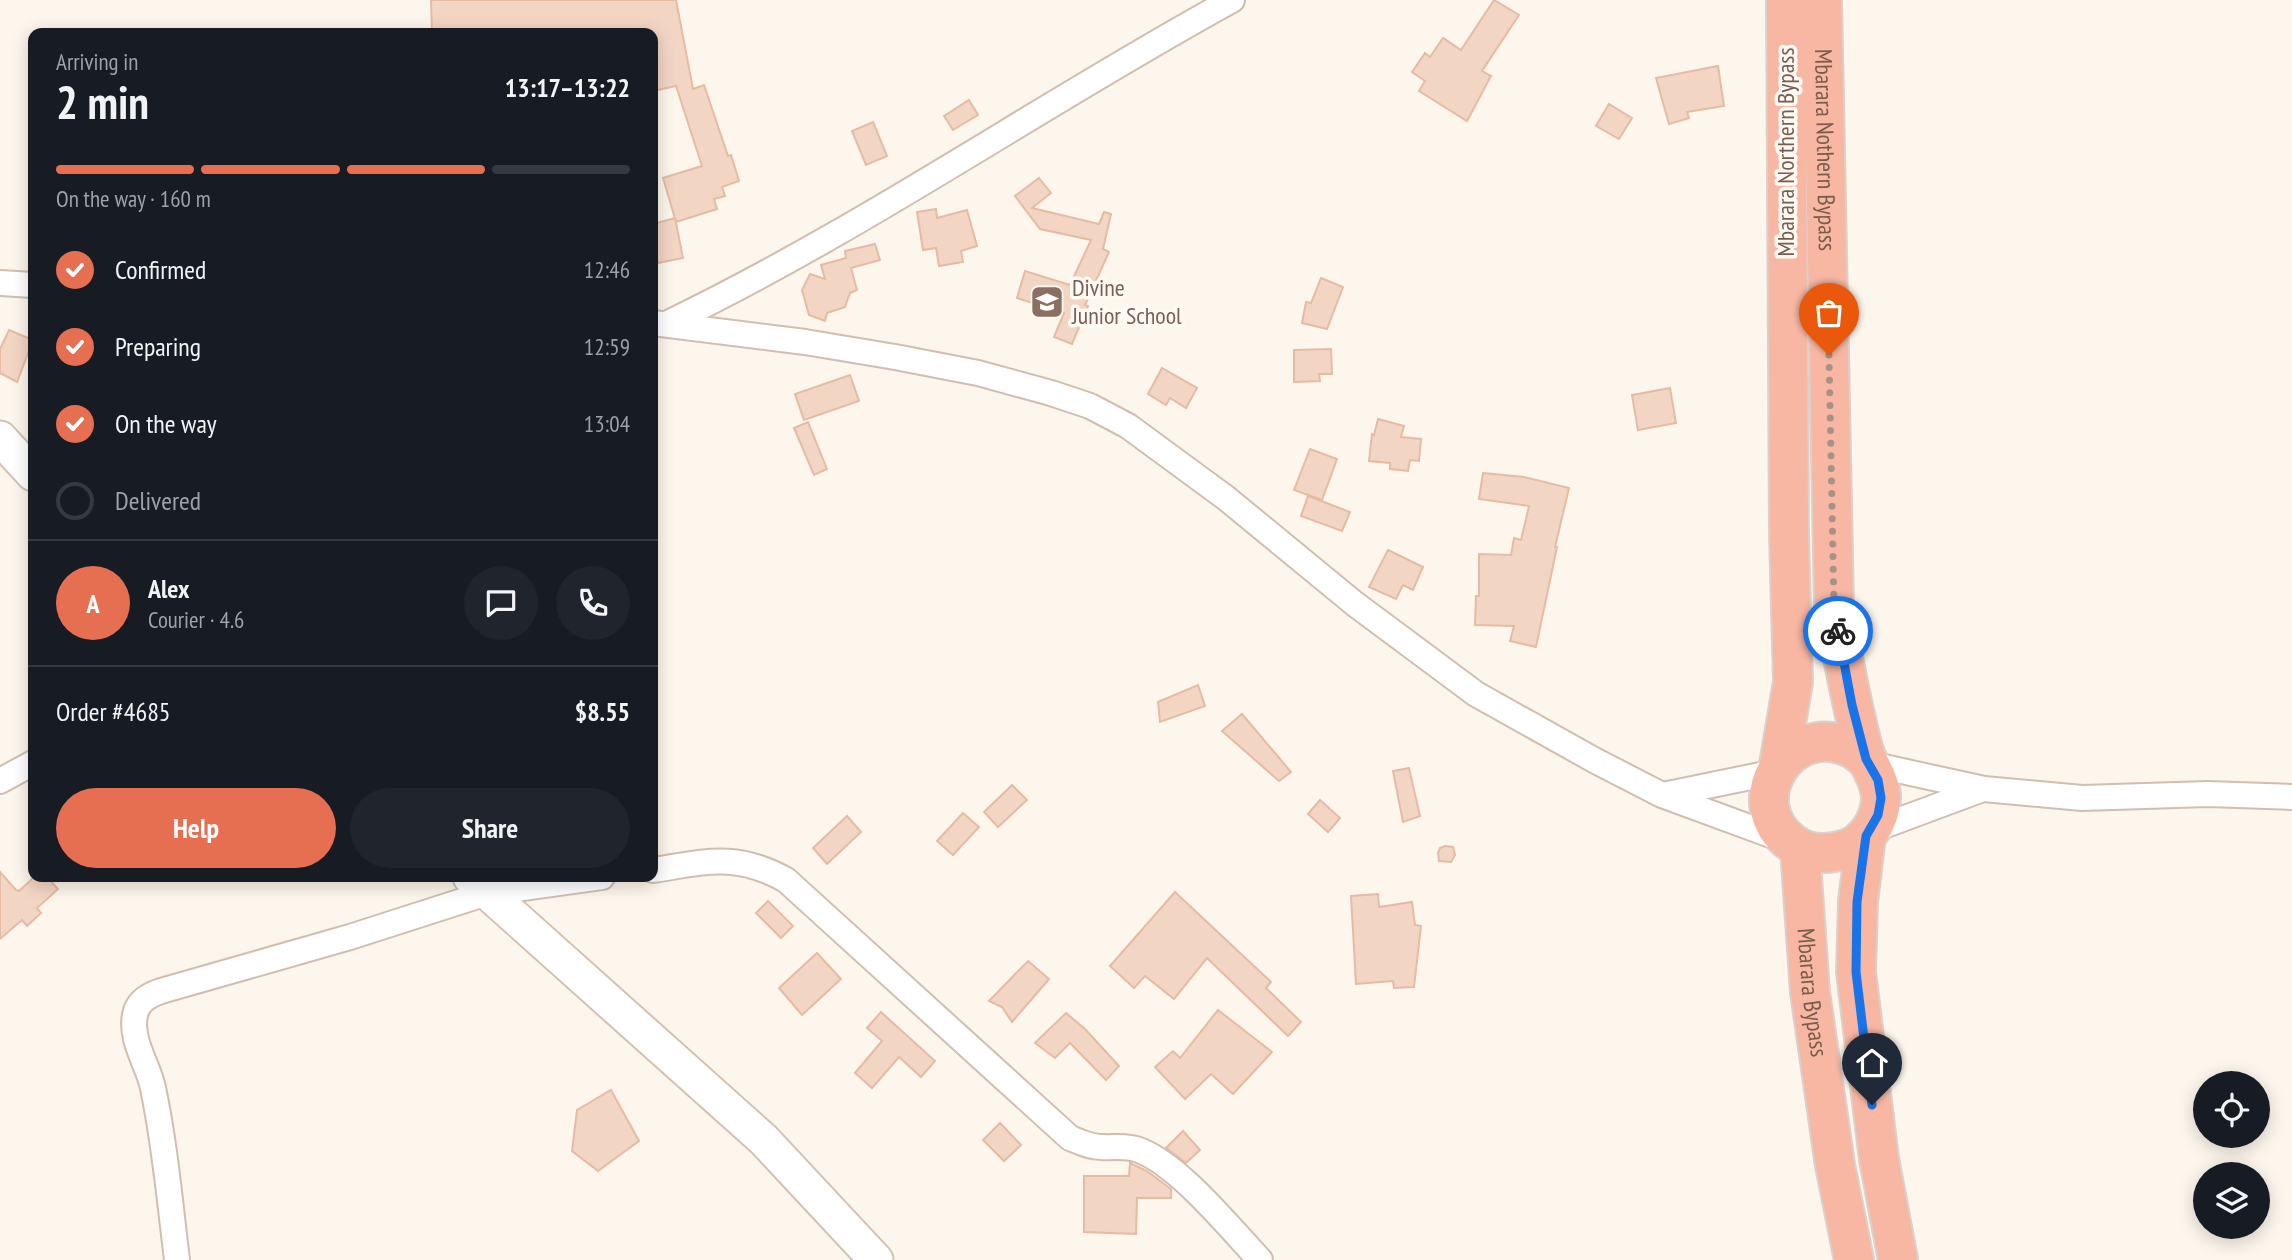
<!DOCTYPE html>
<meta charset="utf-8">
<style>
body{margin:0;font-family:"PT Sans Narrow",sans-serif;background:#20242c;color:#f1f3f6;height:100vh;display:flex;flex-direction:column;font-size:26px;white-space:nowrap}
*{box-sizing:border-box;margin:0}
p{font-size:23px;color:#9ea1a6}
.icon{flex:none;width:38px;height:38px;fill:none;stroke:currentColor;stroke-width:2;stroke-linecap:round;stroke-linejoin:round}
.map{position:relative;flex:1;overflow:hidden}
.drawer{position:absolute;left:28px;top:28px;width:630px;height:854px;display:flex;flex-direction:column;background:#171b24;border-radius:14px;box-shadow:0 4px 18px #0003}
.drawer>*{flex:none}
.buttons{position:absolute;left:2193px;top:1071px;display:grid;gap:14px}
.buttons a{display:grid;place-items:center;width:77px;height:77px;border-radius:50%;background:#171b24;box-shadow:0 4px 18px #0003;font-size:35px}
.pin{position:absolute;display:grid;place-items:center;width:60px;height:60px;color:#fff;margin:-72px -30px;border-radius:50% 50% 50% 0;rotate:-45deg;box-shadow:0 0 7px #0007}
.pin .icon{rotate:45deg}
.courier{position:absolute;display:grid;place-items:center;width:70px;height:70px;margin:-35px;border:5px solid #1a73e8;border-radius:50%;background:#fff;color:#222;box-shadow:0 2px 9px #0007}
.headline em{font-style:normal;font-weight:700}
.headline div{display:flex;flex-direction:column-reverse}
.headline{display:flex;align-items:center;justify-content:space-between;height:119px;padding:0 28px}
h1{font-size:46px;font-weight:700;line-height:52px}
.bar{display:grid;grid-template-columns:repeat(4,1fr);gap:10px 7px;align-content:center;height:84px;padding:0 28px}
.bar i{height:9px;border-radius:5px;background:#363941}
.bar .on{background:#e76f51}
.bar p{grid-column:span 4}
.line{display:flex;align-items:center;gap:18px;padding:0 28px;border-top:2px solid #363941}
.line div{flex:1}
.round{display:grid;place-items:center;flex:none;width:74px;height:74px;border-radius:37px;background:#20242c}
ol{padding:0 28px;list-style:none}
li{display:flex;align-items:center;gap:21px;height:77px}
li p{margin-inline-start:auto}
li .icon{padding:7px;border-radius:50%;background:#e76f51;color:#fff;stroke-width:4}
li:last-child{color:#9ea1a6}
li i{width:38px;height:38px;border:4px solid #363941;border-radius:50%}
.action{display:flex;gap:14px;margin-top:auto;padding:14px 28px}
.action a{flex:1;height:80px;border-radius:42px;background:#e76f51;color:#fff;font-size:28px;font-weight:700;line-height:80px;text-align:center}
.action a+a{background:#20242c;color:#f1f3f6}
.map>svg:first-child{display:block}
.building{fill:#f3d5c3;stroke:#e6bba3;stroke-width:2}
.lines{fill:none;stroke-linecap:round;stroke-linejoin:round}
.street-casing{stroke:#d1beb0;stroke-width:28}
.secondary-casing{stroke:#d6c0b0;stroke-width:37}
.highway-casing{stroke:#dad1cd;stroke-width:42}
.street{stroke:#fff;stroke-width:24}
.secondary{stroke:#fff;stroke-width:33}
.highway{stroke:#f7b7a3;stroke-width:38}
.done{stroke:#a89285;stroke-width:7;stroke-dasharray:0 12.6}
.route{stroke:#1a73e8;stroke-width:9}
.labels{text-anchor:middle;stroke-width:7;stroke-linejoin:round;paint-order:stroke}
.street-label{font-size:24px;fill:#7a5c4d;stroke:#fffaf3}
.education-label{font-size:24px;fill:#785e54;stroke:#fffaf3;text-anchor:start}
</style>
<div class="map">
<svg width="2292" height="1260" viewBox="0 0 2292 1260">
<rect width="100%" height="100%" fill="#fdf6ec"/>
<g class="building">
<polygon points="431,0 676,0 693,89 704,85 728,156 731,155 739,181 722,187 725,196 714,199 717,209 676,222 663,178 702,166 676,86 653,91 653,33 432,33"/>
<polygon points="1494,0 1519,15 1482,71 1491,76 1467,121 1419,91 1425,81 1412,72 1425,53 1430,57 1443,38 1461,50"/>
<polygon points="1718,66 1724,106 1687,112 1689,118 1669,124 1656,78"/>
<polygon points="969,100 978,115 953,130 944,116"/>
<polygon points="1609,104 1632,118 1619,139 1596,126"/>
<polygon points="873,122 887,156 866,165 852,131"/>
<polygon points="1039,178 1051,193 1032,208 1099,224 1104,212 1111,214 1103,249 1109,252 1085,305 1088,306 1072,344 1054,337 1064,313 1017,298 1025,271 1070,285 1091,240 1040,229 1015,196"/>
<polygon points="936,209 937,218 967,210 977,246 961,251 963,262 939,266 936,248 923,250 917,212"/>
<polygon points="675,218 683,258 658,263 653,236 653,224"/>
<polygon points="875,244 880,260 851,268 857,290 850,293 845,307 827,313 825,321 809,315 802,290 810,274 825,279 821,265 846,258 845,251"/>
<polygon points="1321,278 1343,287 1327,329 1302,323 1306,302 1311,303"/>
<polygon points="9,330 33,340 17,382 0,373 0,349"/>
<polygon points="1331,349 1332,374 1319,374 1320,381 1294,382 1294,350"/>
<polygon points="1162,368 1197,388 1186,408 1170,398 1166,405 1148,394"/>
<polygon points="850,375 859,401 804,420 795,394"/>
<polygon points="1670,388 1676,423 1638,430 1632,395"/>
<polygon points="1378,419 1404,426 1401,437 1421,439 1419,461 1410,460 1408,471 1390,469 1390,463 1369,461 1372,434 1374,435"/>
<polygon points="808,422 827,469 814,475 794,428"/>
<polygon points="1310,449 1337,459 1322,500 1294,490"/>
<polygon points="1483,473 1524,477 1569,488 1555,547 1557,547 1536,647 1510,641 1514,626 1475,625 1476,596 1479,596 1479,554 1511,555 1514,538 1521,540 1529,506 1479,499"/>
<polygon points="1308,496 1350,512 1342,531 1301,516"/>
<polygon points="1388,550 1423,567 1413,590 1403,585 1396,599 1369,587"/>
<polygon points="1198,685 1205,706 1160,722 1158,702"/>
<polygon points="1242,714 1291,772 1279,781 1222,731"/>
<polygon points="1409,768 1420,816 1403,822 1393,771"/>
<polygon points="1012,785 1027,800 998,827 984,812"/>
<polygon points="1320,800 1340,818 1328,832 1308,814"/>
<polygon points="963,813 979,827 953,855 937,841"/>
<polygon points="847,816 861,832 827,864 813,848"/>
<polygon points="1445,846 1453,847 1455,855 1451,862 1439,861 1438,853 1440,848"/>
<polygon points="0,872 16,890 19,891 34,877 47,877 58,889 37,908 41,913 27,926 22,920 0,939"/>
<polygon points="1175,892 1271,982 1266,988 1301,1022 1288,1036 1207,958 1174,999 1145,976 1134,988 1110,966"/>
<polygon points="1378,894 1379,907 1412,902 1415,925 1421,926 1414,987 1394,988 1393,981 1356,984 1351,896"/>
<polygon points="768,901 793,926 781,938 756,913"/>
<polygon points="817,953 841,979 802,1015 779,988"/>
<polygon points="1028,961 1049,979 1012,1022 1002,1007 989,1001"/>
<polygon points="1218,1010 1272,1052 1233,1094 1211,1074 1185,1099 1155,1067 1173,1051 1180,1058"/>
<polygon points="881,1012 935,1061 921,1077 899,1057 872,1088 855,1073 882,1041 867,1028"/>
<polygon points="1066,1013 1085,1029 1119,1066 1106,1080 1070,1043 1055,1058 1035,1043"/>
<polygon points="611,1090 639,1141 598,1171 572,1151 577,1110"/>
<polygon points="1000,1123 1021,1145 1004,1161 983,1140"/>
<polygon points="1183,1131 1200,1150 1186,1163 1166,1148"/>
<polygon points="1130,1163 1147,1171 1171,1189 1171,1198 1137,1198 1136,1234 1084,1232 1084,1176 1129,1176"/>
</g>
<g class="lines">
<defs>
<g id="street">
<polyline points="0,283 33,285"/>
<polyline points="653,323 805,342 895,357 978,373 1051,393 1090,406 1128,426 1226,498 1355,604 1476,694 1594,760 1662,795 1787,841"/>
<path d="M668,323C863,229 1042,104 1232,0"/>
<polyline points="1870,764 1984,789 2082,798 2208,794 2292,797"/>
<polyline points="0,781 33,763"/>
<polyline points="1663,795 1775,772"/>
<polyline points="1870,831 1983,789"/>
<path d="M653,870C706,862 736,852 786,880L1070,1138C1080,1142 1090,1147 1101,1147C1114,1148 1126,1145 1139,1150C1179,1165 1230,1228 1260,1260"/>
<path d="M177,1260C170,1203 165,1145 153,1088C148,1064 130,1041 135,1015C137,1002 149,995 161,991L350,937L487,893L602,877"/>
</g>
<g id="secondary">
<polyline points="0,438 33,474"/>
<polyline points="470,877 764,1140 876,1260"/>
</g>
<g id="highway">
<path id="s1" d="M1822,0L1834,607C1842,654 1851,702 1863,748C1868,766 1881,779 1881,798C1881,820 1865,845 1843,850C1825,855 1806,854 1792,843C1738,803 1788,720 1849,747C1855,749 1861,755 1866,759"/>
<polyline points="1779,765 1793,682 1789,534 1786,0"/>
<polyline points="1866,836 1858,902 1856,972 1879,1159 1898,1260"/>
<path id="s2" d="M1800,849L1810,992L1835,1165L1854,1260"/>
</g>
</defs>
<use href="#street" class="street-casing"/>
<use href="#secondary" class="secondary-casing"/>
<use href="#highway" class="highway-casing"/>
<use href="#street" class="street"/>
<use href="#secondary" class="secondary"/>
<use href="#highway" class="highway"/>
</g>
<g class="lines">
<polyline class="done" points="1829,355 1834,607 1838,631"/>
<polyline class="route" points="1838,631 1852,705 1866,759 1878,780 1881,798 1878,815 1866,836 1857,902 1856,972 1872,1105"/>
</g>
<defs>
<symbol id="school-square" viewBox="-11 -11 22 22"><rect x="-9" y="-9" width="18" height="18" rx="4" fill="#8d6e63" stroke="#fffaf3"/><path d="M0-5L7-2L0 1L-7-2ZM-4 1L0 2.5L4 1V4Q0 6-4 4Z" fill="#fff"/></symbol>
</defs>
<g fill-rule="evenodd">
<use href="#school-square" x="1028" y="283" width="38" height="38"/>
</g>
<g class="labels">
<g class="street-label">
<text dy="8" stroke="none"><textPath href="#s1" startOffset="150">Mbarara Nothern Bypass</textPath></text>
<text transform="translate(1786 152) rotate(-90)" y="8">Mbarara Northern Bypass</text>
<text dy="8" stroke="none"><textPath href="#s2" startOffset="144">Mbarara Bypass</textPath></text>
</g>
<g class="education-label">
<text x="1072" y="296">Divine<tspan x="1072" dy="28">Junior School</tspan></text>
</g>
</g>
</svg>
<div class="buttons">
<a><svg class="icon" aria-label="locate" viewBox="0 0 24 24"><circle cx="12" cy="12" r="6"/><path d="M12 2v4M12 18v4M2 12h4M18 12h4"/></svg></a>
<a><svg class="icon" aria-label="layers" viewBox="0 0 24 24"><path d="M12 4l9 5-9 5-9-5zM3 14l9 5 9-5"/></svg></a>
</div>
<div class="pin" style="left:1829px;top:355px;background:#ea580c"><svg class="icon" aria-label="bag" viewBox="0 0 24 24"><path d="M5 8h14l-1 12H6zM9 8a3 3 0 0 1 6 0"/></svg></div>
<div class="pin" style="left:1872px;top:1105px;background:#1f2937"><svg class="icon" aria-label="home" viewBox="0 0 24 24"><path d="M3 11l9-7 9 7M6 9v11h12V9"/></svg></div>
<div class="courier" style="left:1838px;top:631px"><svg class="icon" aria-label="bike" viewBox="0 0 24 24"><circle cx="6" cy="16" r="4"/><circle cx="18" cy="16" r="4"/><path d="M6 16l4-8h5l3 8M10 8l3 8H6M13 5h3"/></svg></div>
<section class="drawer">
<div class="headline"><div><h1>2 min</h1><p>Arriving in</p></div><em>13:17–13:22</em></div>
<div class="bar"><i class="on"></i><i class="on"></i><i class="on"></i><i></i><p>On the way · 160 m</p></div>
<ol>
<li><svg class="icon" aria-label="check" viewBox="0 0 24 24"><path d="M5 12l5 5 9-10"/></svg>Confirmed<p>12:46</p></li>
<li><svg class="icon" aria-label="check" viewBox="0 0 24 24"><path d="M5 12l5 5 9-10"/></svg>Preparing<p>12:59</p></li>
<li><svg class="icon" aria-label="check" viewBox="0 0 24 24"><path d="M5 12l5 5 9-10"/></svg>On the way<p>13:04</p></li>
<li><i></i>Delivered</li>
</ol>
<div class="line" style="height:126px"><b class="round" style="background:#e76f51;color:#fff">A</b><div><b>Alex</b><p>Courier · 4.6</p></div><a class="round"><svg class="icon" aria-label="chat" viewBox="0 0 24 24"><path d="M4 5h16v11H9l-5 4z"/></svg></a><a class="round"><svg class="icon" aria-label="phone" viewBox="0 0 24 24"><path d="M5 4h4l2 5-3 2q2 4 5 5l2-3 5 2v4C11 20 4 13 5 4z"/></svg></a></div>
<div class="line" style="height:91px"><div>Order #4685</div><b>$8.55</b></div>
<div class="action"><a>Help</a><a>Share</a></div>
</section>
</div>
